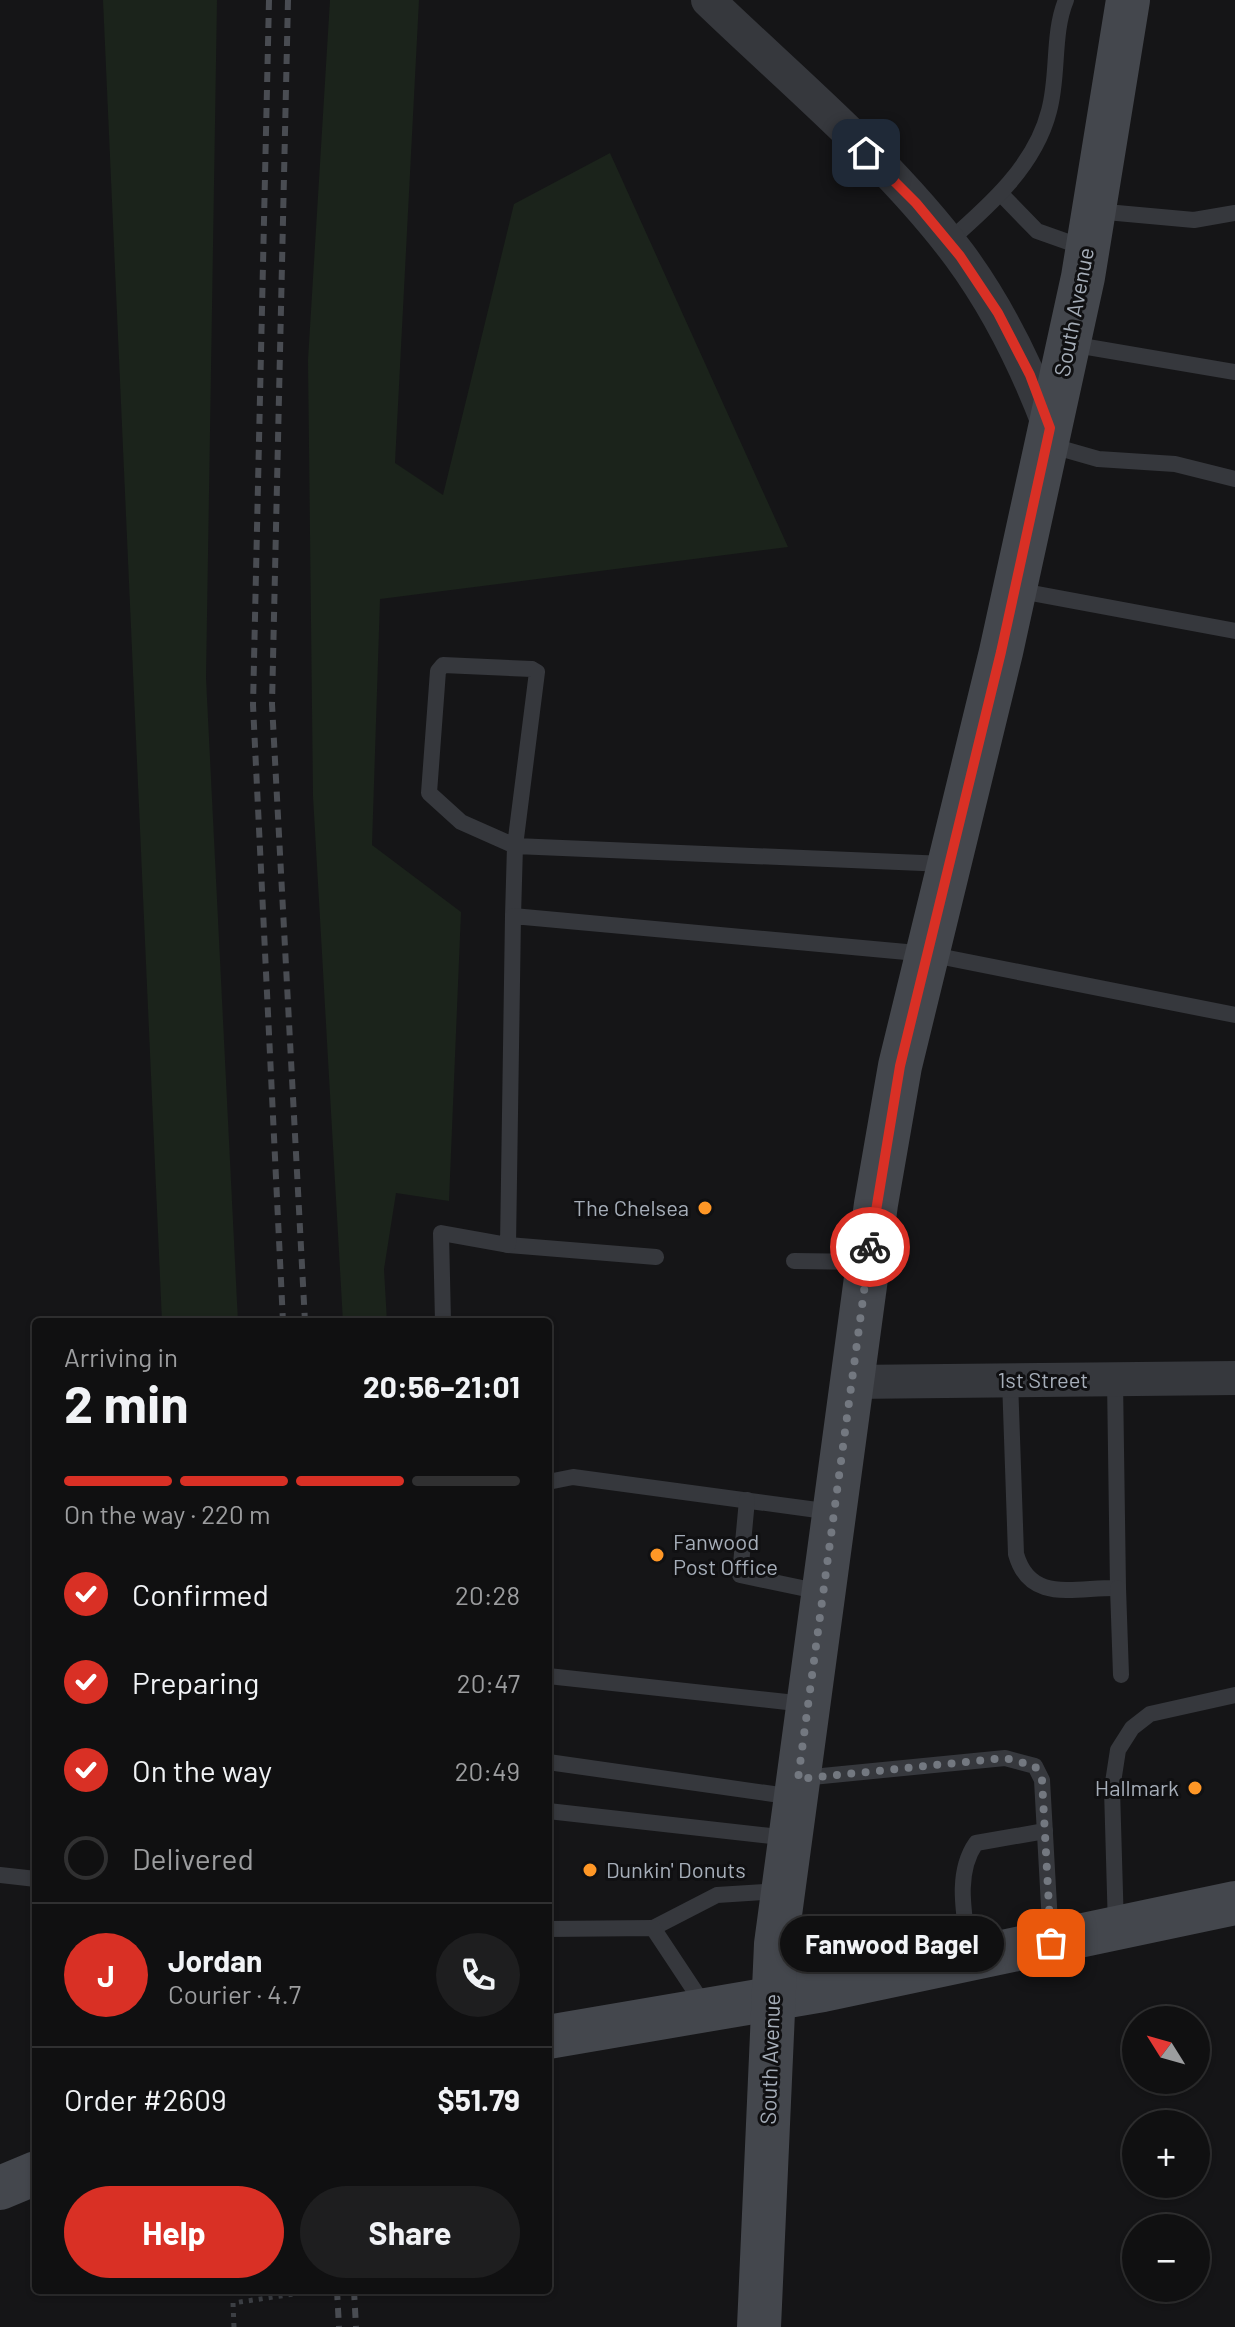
<!DOCTYPE html>
<meta charset="utf-8">
<style>
body{margin:0;font-family:Barlow,sans-serif;background:#1e1e1f;color:#f1f3f6;height:100vh;display:flex;flex-direction:column;font-size:30px;white-space:nowrap}
*{box-sizing:border-box;margin:0}
p{font-size:26px;color:#9c9d9f}
.icon{flex:none;width:44px;height:44px;fill:none;stroke:currentColor;stroke-width:2;stroke-linecap:round;stroke-linejoin:round}
.map{position:relative;flex:1;overflow:hidden}
.panel{position:absolute;left:32px;top:1318px;width:520px;height:976px;display:flex;flex-direction:column;background:#101011;border-radius:8px;box-shadow:0 2px 6px #0004,0 0 0 2px #303031}
.panel>*{flex:none}
.needle{width:52px;rotate:307deg}
.tools{position:absolute;left:1122px;top:2006px;display:grid;gap:16px}
.tools a{display:grid;place-items:center;width:88px;height:88px;border-radius:50%;background:#101011;box-shadow:0 2px 6px #0004,0 0 0 2px #303031;font-size:40px}
.pin{position:absolute;display:grid;place-items:center;width:68px;height:68px;color:#fff;margin:-34px;border-radius:16px;box-shadow:0 4px 12px #0006}
.courier{position:absolute;display:grid;place-items:center;width:80px;height:80px;margin:-40px;border:6px solid #d93025;border-radius:50%;background:#fff;color:#222;box-shadow:0 2px 10px #0007}
.bubble{position:absolute;height:56px;border-radius:28px;background:#101011;box-shadow:0 2px 6px #0004,0 0 0 2px #303031;font-size:26px;font-weight:700;line-height:56px;text-align:center}
.overview em{font-style:normal;font-weight:700}
.overview div{display:flex;flex-direction:column-reverse}
.overview{display:flex;align-items:center;justify-content:space-between;height:136px;padding:0 32px}
h1{font-size:52px;font-weight:700;line-height:60px}
.bar{display:grid;grid-template-columns:repeat(4,1fr);gap:12px 8px;align-content:center;height:96px;padding:0 32px}
.bar i{height:10px;border-radius:6px;background:#303031}
.bar .selected{background:#d93025}
.bar p{grid-column:span 4}
.line{display:flex;align-items:center;gap:20px;padding:0 32px;border-top:2px solid #303031}
.line div{flex:1}
.round{display:grid;place-items:center;flex:none;width:84px;height:84px;border-radius:42px;background:#1e1e1f}
ol{padding:0 32px;list-style:none}
li{display:flex;align-items:center;gap:24px;height:88px}
li p{margin-inline-start:auto}
li .icon{padding:8px;border-radius:50%;background:#d93025;color:#fff;stroke-width:4}
li:last-child{color:#9c9d9f}
li i{width:44px;height:44px;border:4px solid #303031;border-radius:50%}
.button{display:flex;gap:16px;margin-top:auto;padding:16px 32px}
.button a{flex:1;height:92px;border-radius:48px;background:#d93025;color:#fff;font-size:32px;font-weight:700;line-height:92px;text-align:center}
.button a+a{background:#1e1e1f;color:#f1f3f6}
.map>svg:first-child{display:block}
.green{fill:#1b231b}
.lines{fill:none;stroke-linecap:round;stroke-linejoin:round}
.path{stroke:#3c3f44;stroke-width:5;stroke-dasharray:4 6;stroke-linecap:butt}
.lane{stroke:#36383d;stroke-width:16}
.street{stroke:#36383d;stroke-width:34}
.secondary{stroke:#44474d;stroke-width:44}
.rail{stroke:#494c52;stroke-width:6;stroke-dasharray:10 8;stroke-linecap:butt}
.done{stroke:#737880;stroke-width:8;stroke-dasharray:0 14.4}
.route{stroke:#d93025;stroke-width:10}
.poi-dot{fill:#ff9726;stroke:#101012;stroke-width:3}
.labels{text-anchor:middle;stroke-width:6;stroke-linejoin:round;paint-order:stroke}
.street-label{font-size:22px;fill:#a6aeb9;stroke:#101012}
.poi-label{font-size:22px;fill:#a6aeb9;stroke:#101012;text-anchor:end}
</style>
<div class="map">
<svg width="1235" height="2327" viewBox="0 0 1235 2327">
<rect width="100%" height="100%" fill="#151517"/>
<g class="green">
<polygon points="103,0 217,0 206,678 238,1322 162,1322"/>
<polygon points="330,0 419,0 395,463 443,495 514,204 610,153 788,547 380,599 372,845 461,912 449,1201 396,1193 384,1269 387,1322 343,1322 313,796 308,360"/>
</g>
<g class="lines">
<polyline class="path" points="234,2327 233,2303 314,2291"/>
<g class="lane">
<polyline points="1001,194 1037,231 1085,248"/>
<polyline points="1095,211 1194,220 1235,213"/>
<path d="M948,242C989,206 1035,166 1049,111C1059,75 1052,34 1066,0"/>
<polyline points="1070,344 1235,372"/>
<polyline points="1049,445 1098,459 1175,464 1235,479"/>
<polyline points="1016,590 1235,631"/>
<polyline points="513,916 515,846 537,672 532,669 443,665 438,671 429,793 461,822 515,846 946,864"/>
<polyline points="508,1245 656,1257"/>
<polyline points="794,1261 866,1262"/>
<polyline points="443,1322 441,1233 508,1245 513,916 928,954 1235,1015"/>
<path d="M1010,1380L1016,1554C1030,1604 1075,1587 1118,1588L1115,1380"/>
<polyline points="548,1482 573,1477 832,1512"/>
<polyline points="747,1500 740,1575 821,1592"/>
<polyline points="1118,1588 1121,1675"/>
<polyline points="548,1676 805,1704"/>
<polyline points="548,1762 794,1797"/>
<polyline points="802,1778 1005,1758 1035,1766 1042,1780 1051,1942"/>
<polyline points="548,1811 789,1838"/>
<polyline points="0,1875 36,1879"/>
<polyline points="653,1928 717,1895 782,1891"/>
<polyline points="1116,1928 1112,1789 1118,1750 1132,1728 1150,1714 1235,1695"/>
<polyline points="548,1929 653,1928 706,2008"/>
<path d="M970,1959C966,1921 953,1876 976,1843L1045,1831"/>
</g>
<g class="street">
<path d="M708,0C793,82 889,161 960,256C999,309 1027,367 1050,428"/>
<polyline points="850,1382 1235,1378"/>
</g>
<g class="secondary">
<polyline points="548,2037 823,1990 1235,1903"/>
<polyline points="0,2188 36,2173"/>
<polyline points="759,2327 776,1944 876,1204 900,1066 1001,652 1083,277 1128,0"/>
</g>
<g class="rail">
<polyline points="269,0 253,705 283,1322"/>
<polyline points="288,0 272,704 305,1322"/>
<polyline points="337,2290 339,2327"/>
<polyline points="354,2290 356,2327"/>
</g>
</g>
<g class="lines">
<polyline class="done" points="870,1247 798,1779 1005,1758 1035,1766 1042,1780 1051,1943"/>
<polyline class="route" points="866,153 916,203 960,256 998,313 1030,375 1050,428 1001,652 900,1066 870,1247"/>
</g>
<g class="poi-dot">
<circle cx="705" cy="1208" r="8"/>
<circle cx="657" cy="1555" r="8"/>
<circle cx="1195" cy="1788" r="8"/>
<circle cx="590" cy="1870" r="8"/>
</g>
<g class="labels">
<g class="street-label">
<text transform="translate(1074 312) rotate(-79)" y="8">South Avenue</text>
<text x="1043" y="1388">1st Street</text>
<text transform="translate(770 2059) rotate(-88)" y="8">South Avenue</text>
</g>
<g class="poi-label">
<text x="689" y="1216">The Chelsea</text>
<text x="673" y="1550" text-anchor="start">Fanwood<tspan x="673" dy="25">Post Office</tspan></text>
<text x="1179" y="1796">Hallmark</text>
<text x="606" y="1878" text-anchor="start">Dunkin' Donuts</text>
</g>
</g>
</svg>
<div class="tools">
<a><svg class="needle" viewBox="-14 -14 28 28"><path d="M0-13l5 13h-10z" fill="#e53935"/><path d="M0 13l5-13h-10z" fill="#9c9d9f"/></svg></a>
<a>+</a>
<a>−</a>
</div>
<div class="pin" style="left:1051px;top:1943px;background:#ea580c"><svg class="icon" aria-label="bag" viewBox="0 0 24 24"><path d="M5 8h14l-1 12H6zM9 8a3 3 0 0 1 6 0"/></svg></div>
<div class="pin" style="left:866px;top:153px;background:#1f2937"><svg class="icon" aria-label="home" viewBox="0 0 24 24"><path d="M3 11l9-7 9 7M6 9v11h12V9"/></svg></div>
<div class="courier" style="left:870px;top:1247px"><svg class="icon" aria-label="bike" viewBox="0 0 24 24"><circle cx="6" cy="16" r="4"/><circle cx="18" cy="16" r="4"/><path d="M6 16l4-8h5l3 8M10 8l3 8H6M13 5h3"/></svg></div>
<div class="bubble" style="left:780px;top:1916px;width:224px">Fanwood Bagel</div>
<section class="panel">
<div class="overview"><div><h1>2 min</h1><p>Arriving in</p></div><em>20:56–21:01</em></div>
<div class="bar"><i class="selected"></i><i class="selected"></i><i class="selected"></i><i></i><p>On the way · 220 m</p></div>
<ol>
<li><svg class="icon" aria-label="check" viewBox="0 0 24 24"><path d="M5 12l5 5 9-10"/></svg>Confirmed<p>20:28</p></li>
<li><svg class="icon" aria-label="check" viewBox="0 0 24 24"><path d="M5 12l5 5 9-10"/></svg>Preparing<p>20:47</p></li>
<li><svg class="icon" aria-label="check" viewBox="0 0 24 24"><path d="M5 12l5 5 9-10"/></svg>On the way<p>20:49</p></li>
<li><i></i>Delivered</li>
</ol>
<div class="line" style="height:144px"><b class="round" style="background:#d93025;color:#fff">J</b><div><b>Jordan</b><p>Courier · 4.7</p></div><a class="round"><svg class="icon" aria-label="phone" viewBox="0 0 24 24"><path d="M5 4h4l2 5-3 2q2 4 5 5l2-3 5 2v4C11 20 4 13 5 4z"/></svg></a></div>
<div class="line" style="height:104px"><div>Order #2609</div><b>$51.79</b></div>
<div class="button"><a>Help</a><a>Share</a></div>
</section>
</div>
